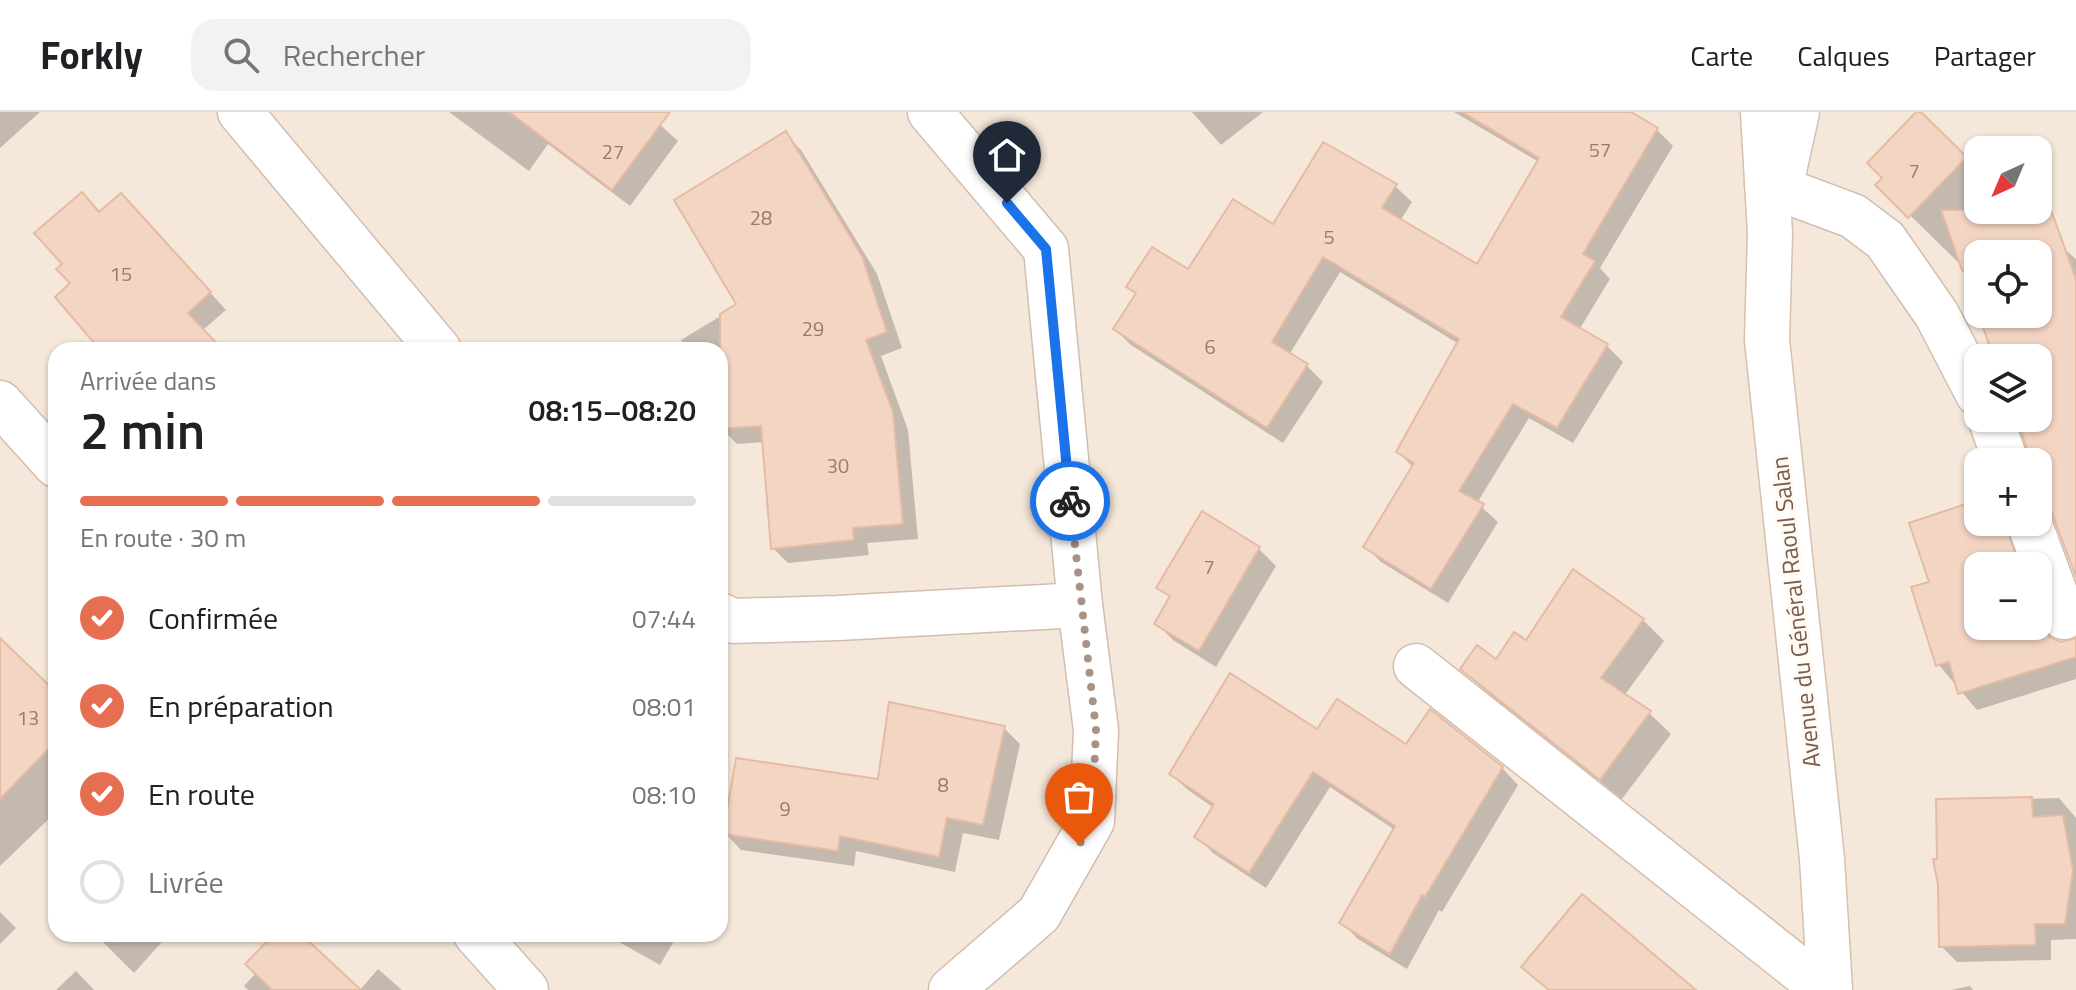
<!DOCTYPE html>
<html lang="fr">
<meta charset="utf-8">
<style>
body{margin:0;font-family:"Titillium Web",sans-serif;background:#f2f2f2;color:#202124;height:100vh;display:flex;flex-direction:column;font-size:30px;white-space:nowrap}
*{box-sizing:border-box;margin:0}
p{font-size:26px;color:#757577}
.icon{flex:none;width:44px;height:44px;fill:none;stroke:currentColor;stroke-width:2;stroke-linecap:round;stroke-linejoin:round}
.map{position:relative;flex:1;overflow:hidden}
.drawer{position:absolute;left:48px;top:230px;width:680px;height:600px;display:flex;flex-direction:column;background:#fff;border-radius:24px;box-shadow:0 2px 6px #0004}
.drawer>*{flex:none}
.needle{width:52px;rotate:224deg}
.tools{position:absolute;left:1964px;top:24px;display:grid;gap:16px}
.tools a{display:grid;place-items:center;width:88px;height:88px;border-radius:16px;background:#fff;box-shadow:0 2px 6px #0004;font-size:40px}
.pin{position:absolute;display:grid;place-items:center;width:68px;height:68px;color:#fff;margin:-82px -34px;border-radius:50% 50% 50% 0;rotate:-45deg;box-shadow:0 0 8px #0007}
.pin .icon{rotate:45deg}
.courier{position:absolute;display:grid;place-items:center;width:80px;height:80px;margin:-40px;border:6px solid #1a73e8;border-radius:50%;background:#fff;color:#222;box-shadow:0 2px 10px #0007}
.headline em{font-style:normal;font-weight:600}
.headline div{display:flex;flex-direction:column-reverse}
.headline{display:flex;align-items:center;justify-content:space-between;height:136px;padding:0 32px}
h1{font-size:52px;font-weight:600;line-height:60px}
.bar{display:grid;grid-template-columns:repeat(4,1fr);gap:12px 8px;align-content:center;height:96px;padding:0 32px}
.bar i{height:10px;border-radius:6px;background:#e0e0e0}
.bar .selected{background:#e76f51}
.bar p{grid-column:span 4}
ol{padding:0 32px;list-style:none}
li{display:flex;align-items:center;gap:24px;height:88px}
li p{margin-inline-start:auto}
li .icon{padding:8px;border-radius:50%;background:#e76f51;color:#fff;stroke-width:4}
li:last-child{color:#757577}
li i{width:44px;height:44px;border:4px solid #e0e0e0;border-radius:50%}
header{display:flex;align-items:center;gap:48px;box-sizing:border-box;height:112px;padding:0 40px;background:#fff;border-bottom:2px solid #e0e0e0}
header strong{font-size:38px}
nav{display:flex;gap:44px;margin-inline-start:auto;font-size:28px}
.search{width:560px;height:72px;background:#f2f2f2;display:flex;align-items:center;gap:20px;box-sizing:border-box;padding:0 28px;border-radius:24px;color:#757577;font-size:30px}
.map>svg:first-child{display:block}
.residential{fill:#f5e8da;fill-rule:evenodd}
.shadow{fill:#0003}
.building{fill:#f3d5c3;stroke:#e6bba3;stroke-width:2}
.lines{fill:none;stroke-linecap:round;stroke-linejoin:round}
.street-casing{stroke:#d1beb0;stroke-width:47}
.secondary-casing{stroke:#d6c0b0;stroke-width:47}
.street{stroke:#fff;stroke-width:44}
.secondary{stroke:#fff;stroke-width:44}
.done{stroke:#a89285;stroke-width:8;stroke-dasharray:0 14.4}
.route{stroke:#1a73e8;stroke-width:10}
.labels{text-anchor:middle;stroke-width:6;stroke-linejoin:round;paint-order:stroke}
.number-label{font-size:20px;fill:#987a6a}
.street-label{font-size:24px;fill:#7a5c4d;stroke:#fffaf3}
</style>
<header>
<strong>Forkly</strong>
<div class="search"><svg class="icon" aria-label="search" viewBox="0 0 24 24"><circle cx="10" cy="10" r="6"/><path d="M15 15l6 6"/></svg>Rechercher</div>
<nav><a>Carte</a><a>Calques</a><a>Partager</a></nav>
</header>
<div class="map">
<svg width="2076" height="878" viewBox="0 0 2076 878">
<rect width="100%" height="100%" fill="#fdf6ec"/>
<path class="residential" d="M0,0H2076V878H0ZM1978,38H2038V98H1978ZM1978,142H2038V202H1978ZM56,238H720V822H56ZM1978,246H2038V306H1978ZM1978,350H2038V410H1978ZM1978,454H2038V514H1978Z"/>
<g class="shadow">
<polygon points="0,0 40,0 0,36"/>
<polygon points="449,0 646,0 678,29 630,94 548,32 529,59"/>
<polygon points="1192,0 1263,0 1221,33"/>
<polygon points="1454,0 1627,0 1657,18 1673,34 1600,156 1610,167 1579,218 1607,234 1623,250 1573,331 1529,306 1477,391 1498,410 1448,491 1381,450 1365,434 1414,356 1398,340 1459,232 1340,160 1289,243 1307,254 1323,270 1283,331 1131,233 1115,217 1137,183 1128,174 1189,160 1274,115 1395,74 1412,90 1400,109 1478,155 1539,50"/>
<polygon points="1919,0 1978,60 1978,98 2016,98 2076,147 2076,460 2052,402 2038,403 2038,350 2033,350 2017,306 2038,306 2038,246 1996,246 1980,202 2038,202 2038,142 1978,142 1978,196 1963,155 1878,72 1884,66"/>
<polygon points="785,22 801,38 877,162 902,236 881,244 908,318 918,427 867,431 869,443 788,451 773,436 764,330 737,332 721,316 720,238 686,238 681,228 739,193"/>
<polygon points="137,100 226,198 203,218 222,238 96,238 99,235 73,171 100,102"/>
<polygon points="1978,390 1978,410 2028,410 2028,454 1978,454 1978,514 2038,514 2038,481 2056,530 2076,528 2076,567 1977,598 1938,552 1932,471"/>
<polygon points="1203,402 1259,437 1276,454 1216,555 1173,528 1156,511 1171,487 1159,475"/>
<polygon points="1643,508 1664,529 1624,584 1649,601 1671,622 1622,687 1484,578 1462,557 1497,549 1526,531"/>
<polygon points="0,529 50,578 56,570 56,700 0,754"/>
<polygon points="1004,616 1020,632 999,728 963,721 955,760 856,739 854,754 741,738 725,721 880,670"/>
<polygon points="1318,620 1406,634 1502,656 1518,673 1442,800 1439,798 1407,857 1358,827 1342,811 1395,718 1330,675 1266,776 1213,741 1197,725 1214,696 1188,678 1171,662"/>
<polygon points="2059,686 2076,706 2076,827 2051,828 2051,848 1957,850 1941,834 1938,689"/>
<polygon points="0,800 16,816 0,832"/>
<polygon points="95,822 169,822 134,861"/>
<polygon points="277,822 298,822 358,878 248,878 244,874 256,861"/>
<polygon points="605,822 678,822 660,853"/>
<polygon points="378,857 402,878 360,878"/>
<polygon points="76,859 94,878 56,878"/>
<polygon points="1970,874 1973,878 1951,878"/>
</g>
<g class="building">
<polygon points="509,0 670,0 612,78"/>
<polygon points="1462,0 1631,0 1658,16 1583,142 1595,149 1561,205 1608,232 1557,316 1513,292 1459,379 1484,392 1431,477 1363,435 1414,351 1396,340 1459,227 1323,145 1272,230 1308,252 1267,316 1113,217 1136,181 1126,175 1152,135 1188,157 1233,87 1273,112 1323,30 1397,72 1382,96 1477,152 1539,46"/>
<polygon points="1916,0 1921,0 1967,45 1908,106 1875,73 1882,66 1867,51"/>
<polygon points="786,19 862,144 887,220 866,228 893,300 903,412 853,416 854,428 771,437 761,314 720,317 720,202 736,192 674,88"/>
<polygon points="82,80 99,100 121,81 211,180 188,201 223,238 100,238 55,185 70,171 56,157 62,152 34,121"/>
<polygon points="1941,98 2051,98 2076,167 2076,465 2052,401 2046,391 2038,387 2038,350 2031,350 2017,306 2038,306 2038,246 1994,246 1978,202 2038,202 2038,142 1978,142 1978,202 1966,167 1970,166 1962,158"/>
<polygon points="1978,388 1978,410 2005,410 2019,454 1978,454 1978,514 2038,514 2038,507 2049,525 2061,530 2076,526 2076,545 1958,582 1949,550 1936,554 1911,475 1929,470 1909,411"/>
<polygon points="1202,399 1260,435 1199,539 1154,512 1170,484 1156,476"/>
<polygon points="1573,457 1644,507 1601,566 1651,599 1600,668 1460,557 1477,533 1496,547 1514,520 1526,528"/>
<polygon points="0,526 56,580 56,629 0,687"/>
<polygon points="1230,561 1317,617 1337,587 1406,632 1430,597 1503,655 1425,785 1422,783 1390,842 1339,811 1395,714 1313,660 1249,761 1194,725 1214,692 1169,662"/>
<polygon points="889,590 1005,614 983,713 947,706 939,745 840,724 838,739 723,722 736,646 878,667"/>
<polygon points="2032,685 2033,705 2063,703 2073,758 2065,812 2035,812 2036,833 1939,835 1938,773 1933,747 1937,747 1936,687"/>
<polygon points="1582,782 1612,807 1696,878 1549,878 1521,855"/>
<polygon points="274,822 301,822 361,878 272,878 245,852"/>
</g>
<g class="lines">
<defs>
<g id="street">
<polyline points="240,0 439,238"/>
<polyline points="930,0 1046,137 1080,493 1096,618 1092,709 1039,802 951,878"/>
<polyline points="1767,72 1853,104 1885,128 1937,203 1978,282"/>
<polyline points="0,291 56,353"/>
<polyline points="1990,306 2006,350"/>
<polyline points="2029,410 2064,505"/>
<polyline points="720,503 733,509 838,506 1080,493"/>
<polyline points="1416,554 1825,878"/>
<polyline points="476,822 526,878"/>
</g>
<g id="secondary">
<polyline points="1763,0 1770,121 1767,228 1822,747 1830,878"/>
<polyline points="1781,72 1797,0"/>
</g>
</defs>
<use href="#street" class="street-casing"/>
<use href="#secondary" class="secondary-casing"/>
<use href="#street" class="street"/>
<use href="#secondary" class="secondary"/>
</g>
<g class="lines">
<polyline class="done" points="1070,389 1096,618 1092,709 1079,733"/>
<polyline class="route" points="1007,91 1046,137 1070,389"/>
</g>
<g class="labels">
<g class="number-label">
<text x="1600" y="45">57</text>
<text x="613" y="47">27</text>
<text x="1914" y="66">7</text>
<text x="761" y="113">28</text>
<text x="1329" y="132">5</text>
<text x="121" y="169">15</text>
<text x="813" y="224">29</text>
<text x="1210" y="242">6</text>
<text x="838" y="361">30</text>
<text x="1209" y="462">7</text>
<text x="28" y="613">13</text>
<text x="943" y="680">8</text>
<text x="785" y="704">9</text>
</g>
<g class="street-label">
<text transform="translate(1796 500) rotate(-96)" y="8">Avenue du Général Raoul Salan</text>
</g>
</g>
</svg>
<div class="tools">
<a><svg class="needle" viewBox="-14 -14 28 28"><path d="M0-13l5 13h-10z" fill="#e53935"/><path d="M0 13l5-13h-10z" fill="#757577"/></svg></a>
<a><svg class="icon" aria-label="locate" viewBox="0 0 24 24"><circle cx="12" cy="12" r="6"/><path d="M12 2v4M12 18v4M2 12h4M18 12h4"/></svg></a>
<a><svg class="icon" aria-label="layers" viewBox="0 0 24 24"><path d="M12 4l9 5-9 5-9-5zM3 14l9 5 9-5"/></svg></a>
<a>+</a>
<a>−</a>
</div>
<div class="pin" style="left:1079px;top:733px;background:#ea580c"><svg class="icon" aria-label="bag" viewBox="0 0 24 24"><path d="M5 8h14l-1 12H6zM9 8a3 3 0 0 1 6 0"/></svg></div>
<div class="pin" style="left:1007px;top:91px;background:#1f2937"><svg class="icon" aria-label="home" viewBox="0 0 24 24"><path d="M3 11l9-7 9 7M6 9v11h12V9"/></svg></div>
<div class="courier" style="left:1070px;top:389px"><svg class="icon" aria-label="bike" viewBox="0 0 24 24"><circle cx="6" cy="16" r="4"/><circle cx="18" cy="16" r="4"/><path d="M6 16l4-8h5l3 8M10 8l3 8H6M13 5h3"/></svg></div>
<section class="drawer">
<div class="headline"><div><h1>2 min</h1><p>Arrivée dans</p></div><em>08:15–08:20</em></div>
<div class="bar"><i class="selected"></i><i class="selected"></i><i class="selected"></i><i></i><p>En route · 30 m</p></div>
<ol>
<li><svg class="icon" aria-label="check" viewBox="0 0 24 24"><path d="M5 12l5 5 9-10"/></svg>Confirmée<p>07:44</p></li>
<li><svg class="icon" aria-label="check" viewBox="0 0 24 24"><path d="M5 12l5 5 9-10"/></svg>En préparation<p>08:01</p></li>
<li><svg class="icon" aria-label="check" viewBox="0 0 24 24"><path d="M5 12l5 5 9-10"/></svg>En route<p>08:10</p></li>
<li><i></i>Livrée</li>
</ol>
</section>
</div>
